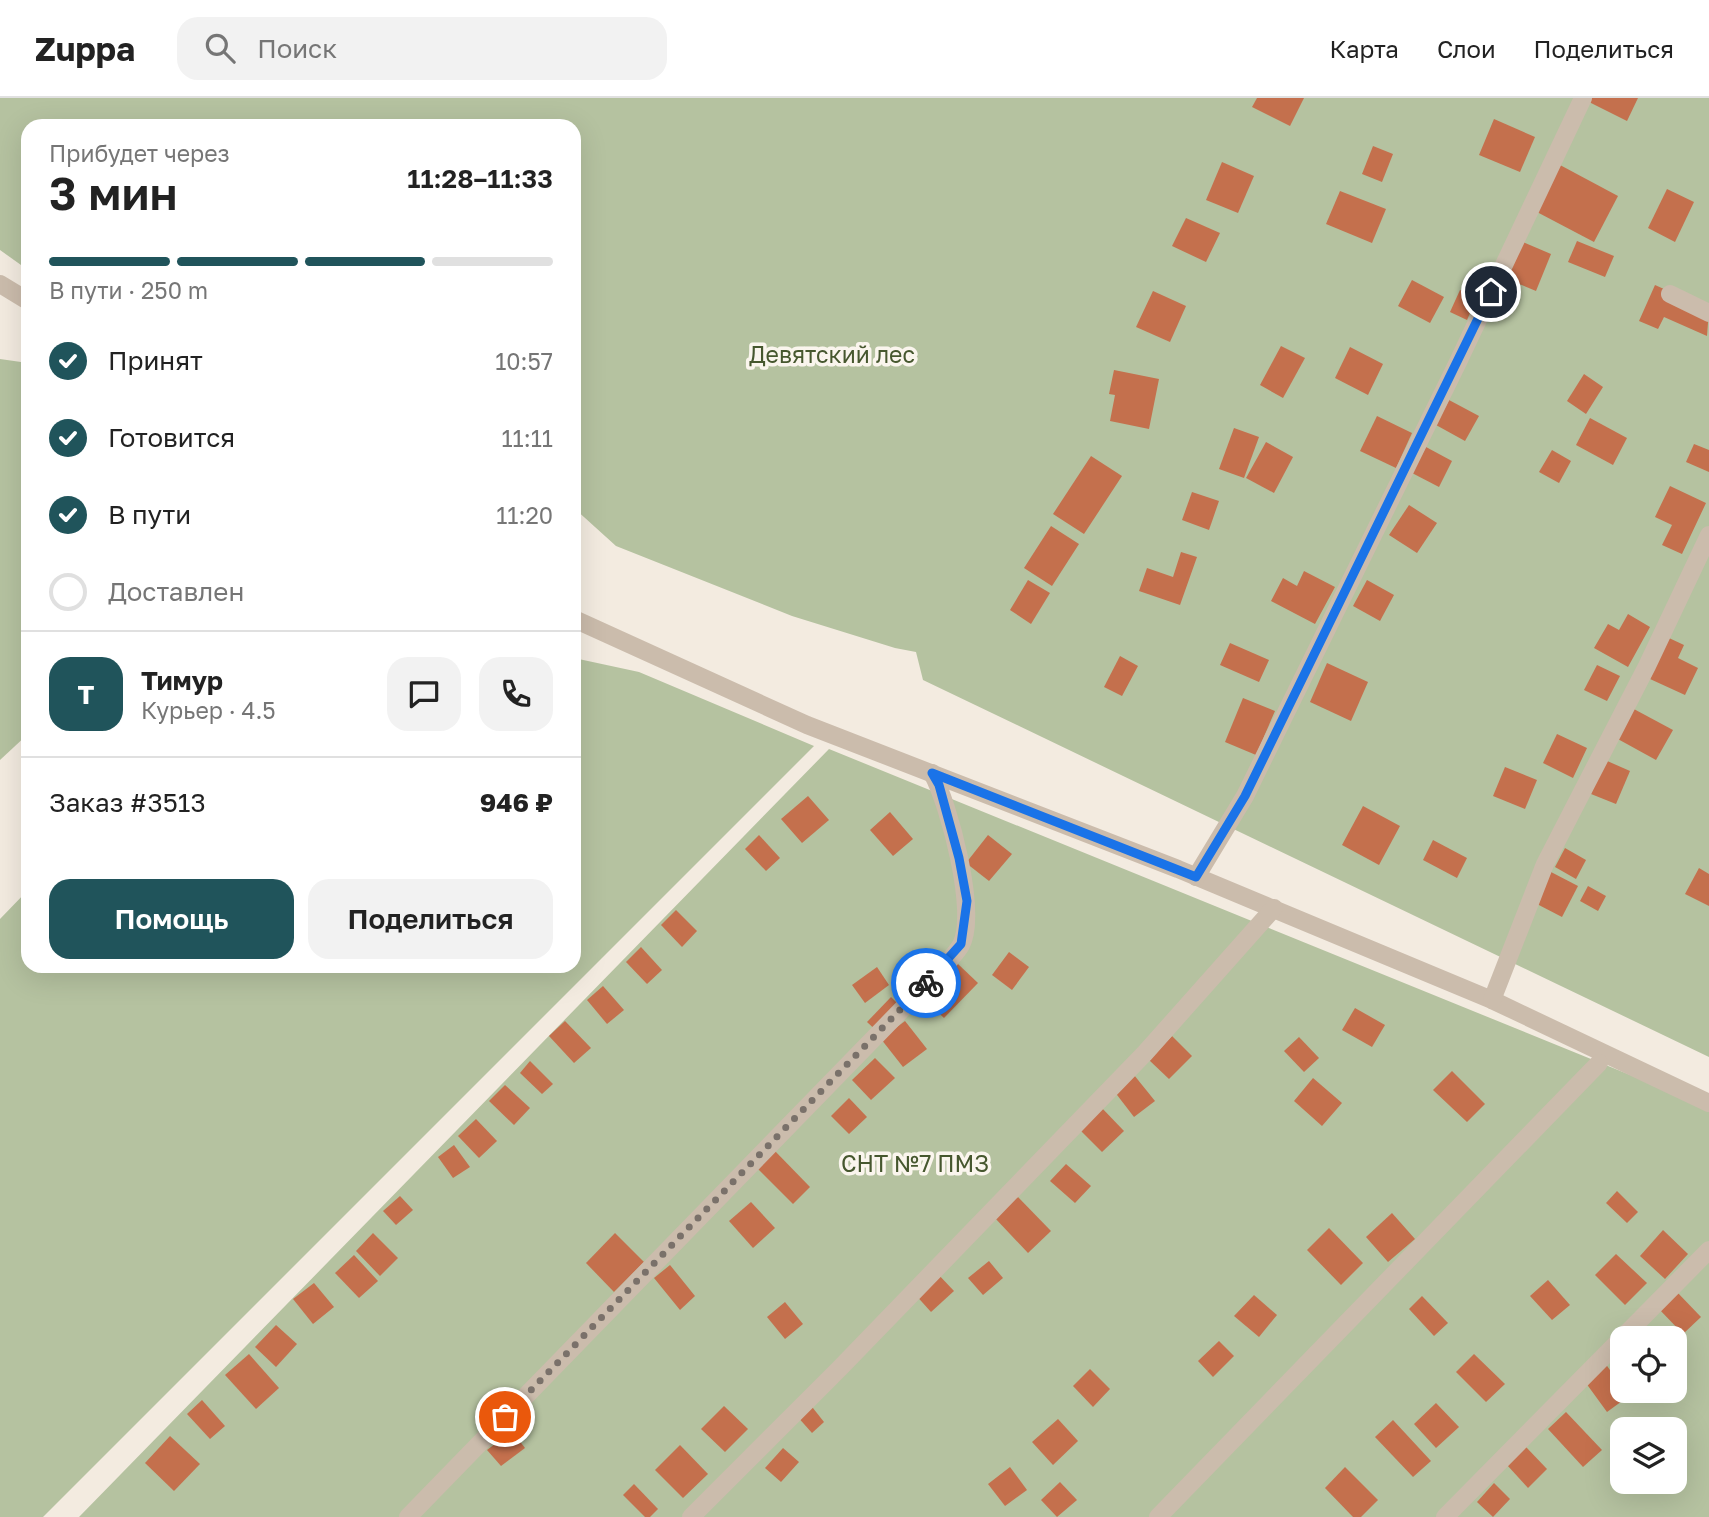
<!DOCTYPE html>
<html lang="ru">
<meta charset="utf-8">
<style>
body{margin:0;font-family:"Golos Text",sans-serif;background:#f2f2f2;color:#222;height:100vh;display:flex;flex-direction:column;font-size:26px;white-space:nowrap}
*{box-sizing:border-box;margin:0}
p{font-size:23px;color:#767676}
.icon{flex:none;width:38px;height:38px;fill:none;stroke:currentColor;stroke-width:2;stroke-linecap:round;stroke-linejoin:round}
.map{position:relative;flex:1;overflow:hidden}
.details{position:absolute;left:21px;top:21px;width:560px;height:854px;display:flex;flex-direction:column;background:#fff;border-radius:21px;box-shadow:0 7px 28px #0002}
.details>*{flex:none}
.buttons{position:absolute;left:1610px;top:1228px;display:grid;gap:14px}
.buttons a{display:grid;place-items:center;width:77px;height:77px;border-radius:14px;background:#fff;box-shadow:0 7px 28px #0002;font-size:35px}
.pin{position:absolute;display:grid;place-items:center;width:60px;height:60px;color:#fff;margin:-30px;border:4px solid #fff;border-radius:50%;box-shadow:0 2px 7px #0007}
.courier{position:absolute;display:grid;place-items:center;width:70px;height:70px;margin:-35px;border:5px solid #1a73e8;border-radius:50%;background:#fff;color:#222;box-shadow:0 2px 9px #0007}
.overview em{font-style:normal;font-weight:600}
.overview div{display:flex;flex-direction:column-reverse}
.overview{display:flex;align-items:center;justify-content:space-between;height:119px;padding:0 28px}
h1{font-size:46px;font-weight:600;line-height:52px}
.bar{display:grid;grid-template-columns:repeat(4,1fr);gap:10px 7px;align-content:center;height:84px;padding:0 28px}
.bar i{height:9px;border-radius:5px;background:#e0e0e0}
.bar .selected{background:#20545b}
.bar p{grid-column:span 4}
.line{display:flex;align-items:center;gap:18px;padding:0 28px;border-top:2px solid #e0e0e0}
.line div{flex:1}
.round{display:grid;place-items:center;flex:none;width:74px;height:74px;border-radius:21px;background:#f2f2f2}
ol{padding:0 28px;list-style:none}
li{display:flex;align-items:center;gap:21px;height:77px}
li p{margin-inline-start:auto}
li .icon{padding:7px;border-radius:50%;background:#20545b;color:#fff;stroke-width:4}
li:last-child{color:#767676}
li i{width:38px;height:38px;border:4px solid #e0e0e0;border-radius:50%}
.cta{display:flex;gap:14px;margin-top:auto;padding:14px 28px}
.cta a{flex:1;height:80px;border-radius:21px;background:#20545b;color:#fff;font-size:28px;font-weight:600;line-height:80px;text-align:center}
.cta a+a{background:#f2f2f2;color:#222}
header{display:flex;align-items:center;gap:42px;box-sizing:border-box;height:98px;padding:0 35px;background:#fff;border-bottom:2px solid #e0e0e0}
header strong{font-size:33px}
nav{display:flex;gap:38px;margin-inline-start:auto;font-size:24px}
.search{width:490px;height:63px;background:#f2f2f2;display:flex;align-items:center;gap:18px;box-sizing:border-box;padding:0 24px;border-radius:21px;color:#767676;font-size:26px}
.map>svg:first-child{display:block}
.green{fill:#b5c2a0;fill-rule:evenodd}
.building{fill:#c4704d}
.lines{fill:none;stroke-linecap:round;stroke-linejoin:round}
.minor{stroke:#cbbcac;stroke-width:18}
.done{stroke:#7a716a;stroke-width:7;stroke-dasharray:0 12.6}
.route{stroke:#1a73e8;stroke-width:9}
.labels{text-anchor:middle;stroke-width:7;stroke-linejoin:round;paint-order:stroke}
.park-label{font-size:23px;fill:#46572e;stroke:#faf5ed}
</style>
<header>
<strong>Zuppa</strong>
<div class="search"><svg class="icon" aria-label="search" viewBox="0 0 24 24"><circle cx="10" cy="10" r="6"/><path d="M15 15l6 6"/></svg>Поиск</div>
<nav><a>Карта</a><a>Слои</a><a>Поделиться</a></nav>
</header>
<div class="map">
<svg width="1709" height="1419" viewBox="0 0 1709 1419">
<rect width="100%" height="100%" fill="#f3ebe0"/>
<g class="green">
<polygon points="0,0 1709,0 1709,959 923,582 916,554 895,550 792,518 616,448 574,410 574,28 28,28 28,172 0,152"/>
<polygon points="0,261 28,265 28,636 0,662"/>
<polygon points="574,560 639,574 814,648 43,1419 0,1419 0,821 28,792 28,868 574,868"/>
<path d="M829,651L1709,1009V1419H79ZM1622,1241H1675V1293H1622ZM1622,1332H1675V1384H1622Z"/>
</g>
<g class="building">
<polygon points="1257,0 1304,0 1290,28 1252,9"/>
<polygon points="1591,0 1638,0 1627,23 1589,4"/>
<polygon points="1494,21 1535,39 1520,74 1479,57"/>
<polygon points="1373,48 1393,56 1382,84 1362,76"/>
<polygon points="1222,64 1254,78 1238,115 1206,102"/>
<polygon points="1560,67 1618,98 1594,144 1535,113"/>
<polygon points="1667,91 1694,104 1675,144 1648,130"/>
<polygon points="1340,93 1386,111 1372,145 1326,126"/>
<polygon points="1186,120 1220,135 1206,164 1172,148"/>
<polygon points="1577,143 1614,158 1605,179 1568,164"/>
<polygon points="1523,144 1551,156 1536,193 1507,181"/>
<polygon points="1412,182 1444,199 1430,225 1398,208"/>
<polygon points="1655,187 1709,211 1707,238 1664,219 1658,231 1639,223"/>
<polygon points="1460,192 1477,199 1467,222 1450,214"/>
<polygon points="1153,193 1186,208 1170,244 1136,229"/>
<polygon points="1281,248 1305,260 1283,300 1260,287"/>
<polygon points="1350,249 1383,266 1368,297 1335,280"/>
<polygon points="1114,272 1159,281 1149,331 1110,323 1115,297 1109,296"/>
<polygon points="1584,276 1603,289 1586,316 1567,303"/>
<polygon points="1449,302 1479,318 1465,343 1436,327"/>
<polygon points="1377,318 1412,335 1396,370 1360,353"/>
<polygon points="1590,320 1627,340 1613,367 1576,347"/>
<polygon points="1234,330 1259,339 1244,380 1219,371"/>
<polygon points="1266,344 1293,359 1274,395 1246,380"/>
<polygon points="1694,346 1709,352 1709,374 1686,364"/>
<polygon points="1426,349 1452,363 1439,389 1412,375"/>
<polygon points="1552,352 1571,363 1559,385 1539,374"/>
<polygon points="1091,358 1122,378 1084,436 1053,416"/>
<polygon points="1670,388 1706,405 1682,456 1662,447 1672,427 1655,419"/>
<polygon points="1192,394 1219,403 1209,432 1182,422"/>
<polygon points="1409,407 1437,425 1417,455 1389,437"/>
<polygon points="1051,428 1079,446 1052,488 1024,470"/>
<polygon points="1181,454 1197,459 1180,507 1139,493 1147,470 1173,479"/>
<polygon points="1304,473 1335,489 1315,526 1271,503 1283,480 1297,488"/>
<polygon points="1028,482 1050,495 1031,526 1010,512"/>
<polygon points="1367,482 1394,497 1380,523 1353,508"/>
<polygon points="1628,516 1650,529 1628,569 1594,550 1608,526 1619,532"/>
<polygon points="1669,540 1684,547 1678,560 1698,570 1685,597 1650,581"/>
<polygon points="1230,545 1269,562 1259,584 1220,567"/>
<polygon points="1120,558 1138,568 1122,598 1104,589"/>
<polygon points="1327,565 1368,584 1351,623 1310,604"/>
<polygon points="1597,567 1620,578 1607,603 1584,592"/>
<polygon points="1243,600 1275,613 1256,657 1225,644"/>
<polygon points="1632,610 1673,632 1656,662 1616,640"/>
<polygon points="1557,636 1587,650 1573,680 1543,665"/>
<polygon points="1605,662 1630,673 1616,706 1591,696"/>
<polygon points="1505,669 1537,682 1525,711 1493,698"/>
<polygon points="808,698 829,722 802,745 781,721"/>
<polygon points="1363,708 1400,728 1379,767 1342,747"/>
<polygon points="890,714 913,741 893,758 870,732"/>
<polygon points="759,737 780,760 766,773 745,751"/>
<polygon points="988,737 1012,756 989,783 966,765"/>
<polygon points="1433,742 1467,760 1457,780 1423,762"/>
<polygon points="1565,750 1586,762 1576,781 1555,769"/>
<polygon points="1699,770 1709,776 1709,808 1685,796"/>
<polygon points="1551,774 1578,788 1562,819 1535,805"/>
<polygon points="1588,788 1606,798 1598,813 1580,803"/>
<polygon points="676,812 697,833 682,849 661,827"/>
<polygon points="641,849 662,872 647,886 626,864"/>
<polygon points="1009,854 1029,869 1012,892 992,877"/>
<polygon points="958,866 978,885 944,920 924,901"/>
<polygon points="877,869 889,887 865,905 852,887"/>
<polygon points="603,888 624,912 607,926 587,902"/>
<polygon points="891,899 904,912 880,936 867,924"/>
<polygon points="1355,910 1385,927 1372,949 1342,932"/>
<polygon points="565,923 591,950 574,965 549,938"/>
<polygon points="905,923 927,951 903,969 881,941"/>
<polygon points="1172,938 1192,958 1169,981 1149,962"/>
<polygon points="1299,939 1319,960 1304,974 1284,953"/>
<polygon points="875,960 895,980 871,1002 852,982"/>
<polygon points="530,963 553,986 542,996 520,975"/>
<polygon points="1452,973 1485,1006 1467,1024 1433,992"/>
<polygon points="1134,977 1155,1003 1134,1019 1114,993"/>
<polygon points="1313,980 1342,1005 1322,1028 1294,1003"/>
<polygon points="505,987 530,1010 514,1027 489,1003"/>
<polygon points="849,1000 867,1019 849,1036 831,1018"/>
<polygon points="1100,1008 1124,1033 1102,1054 1078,1030"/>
<polygon points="476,1021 497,1043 479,1060 458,1038"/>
<polygon points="454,1047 470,1069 453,1080 438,1059"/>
<polygon points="774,1052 810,1089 793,1106 756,1069"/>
<polygon points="1066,1066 1091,1088 1075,1105 1050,1083"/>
<polygon points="1617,1093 1638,1114 1627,1125 1606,1105"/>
<polygon points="400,1098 413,1112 396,1127 383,1113"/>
<polygon points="1017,1098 1051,1133 1028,1155 994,1119"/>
<polygon points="751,1104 775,1130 753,1150 729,1123"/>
<polygon points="1392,1115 1415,1141 1388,1164 1366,1139"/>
<polygon points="1329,1130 1363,1165 1341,1187 1307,1152"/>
<polygon points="1663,1132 1688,1156 1665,1181 1640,1158"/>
<polygon points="373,1135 398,1160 380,1178 356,1153"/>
<polygon points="615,1135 644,1164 614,1194 586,1165"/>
<polygon points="1616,1156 1647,1185 1625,1207 1595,1177"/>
<polygon points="354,1157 378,1183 359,1200 335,1175"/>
<polygon points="989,1163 1003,1180 983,1197 968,1180"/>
<polygon points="670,1167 695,1198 680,1212 654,1180"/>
<polygon points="936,1174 954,1193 931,1214 913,1194"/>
<polygon points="1548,1182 1570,1207 1552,1222 1530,1198"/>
<polygon points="314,1185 334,1209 313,1226 293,1201"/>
<polygon points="1676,1193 1701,1219 1683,1236 1658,1210"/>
<polygon points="1254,1197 1277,1217 1259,1239 1234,1218"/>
<polygon points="1422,1198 1448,1225 1434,1238 1409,1211"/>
<polygon points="785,1204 803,1226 785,1241 767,1219"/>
<polygon points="276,1227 297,1246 276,1269 255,1249"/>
<polygon points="1219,1243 1234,1258 1213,1279 1198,1263"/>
<polygon points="249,1256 279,1290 256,1311 225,1277"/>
<polygon points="1474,1256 1505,1286 1486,1304 1456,1274"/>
<polygon points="1605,1265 1622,1289 1622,1293 1625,1293 1629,1298 1607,1314 1583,1281"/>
<polygon points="1090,1271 1110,1291 1093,1309 1073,1288"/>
<polygon points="202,1302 225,1328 210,1341 187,1316"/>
<polygon points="809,1305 824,1324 812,1335 796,1317"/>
<polygon points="1436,1305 1459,1329 1436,1350 1414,1326"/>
<polygon points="724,1308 748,1331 725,1354 701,1331"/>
<polygon points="1566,1314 1602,1352 1583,1369 1548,1331"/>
<polygon points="1058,1321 1078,1343 1053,1367 1032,1344"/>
<polygon points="1393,1322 1431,1363 1413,1379 1375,1339"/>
<polygon points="512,1333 525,1350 501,1368 487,1352"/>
<polygon points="170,1338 200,1366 174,1393 145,1365"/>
<polygon points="680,1347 708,1376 683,1400 655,1372"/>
<polygon points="1526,1349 1547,1371 1528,1390 1507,1367"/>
<polygon points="783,1350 799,1364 781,1384 765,1370"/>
<polygon points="1010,1369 1027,1392 1005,1408 988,1386"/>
<polygon points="1345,1369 1378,1402 1361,1419 1353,1419 1325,1390"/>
<polygon points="1060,1384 1077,1402 1057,1419 1041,1402"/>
<polygon points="1494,1385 1510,1401 1493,1419 1477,1404"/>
<polygon points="634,1386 658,1411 650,1419 645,1419 623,1397"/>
</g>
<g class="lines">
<g class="minor">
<polyline points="0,186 28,203"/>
<polyline points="1670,196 1709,215"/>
<polyline points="574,521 807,627 1178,771 1492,902 1709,1005"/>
<polyline points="1196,779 1245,698 1458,264 1583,0"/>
<polyline points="1492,902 1545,766 1647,568 1709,437"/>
<path d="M408,1419L914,899C926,886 953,861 961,847C978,815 949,706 932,675"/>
<polyline points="691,1419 840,1270 1145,955 1274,810"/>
<polyline points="1158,1419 1599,965"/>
<polyline points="1445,1419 1709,1152"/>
</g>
</g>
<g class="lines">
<polyline class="done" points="505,1319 926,885"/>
<polyline class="route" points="926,885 961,846 967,803 959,760 939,687 932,675 1196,779 1245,698 1491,194"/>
</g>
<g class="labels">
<g class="park-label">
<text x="832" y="265">Девятский лес</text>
<text x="915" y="1074">СНТ №7 ПМЗ</text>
</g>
</g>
</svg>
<div class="buttons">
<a><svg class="icon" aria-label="locate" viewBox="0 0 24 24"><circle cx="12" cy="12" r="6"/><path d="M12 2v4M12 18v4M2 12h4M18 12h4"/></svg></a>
<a><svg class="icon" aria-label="layers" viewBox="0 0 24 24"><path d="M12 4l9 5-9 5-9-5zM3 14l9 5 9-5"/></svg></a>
</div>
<div class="pin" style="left:505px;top:1319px;background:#ea580c"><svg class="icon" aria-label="bag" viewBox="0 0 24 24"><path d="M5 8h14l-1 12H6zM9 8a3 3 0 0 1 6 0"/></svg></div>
<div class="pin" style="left:1491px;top:194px;background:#1f2937"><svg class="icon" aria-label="home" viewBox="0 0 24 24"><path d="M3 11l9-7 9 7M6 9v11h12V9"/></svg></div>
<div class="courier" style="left:926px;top:885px"><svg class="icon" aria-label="bike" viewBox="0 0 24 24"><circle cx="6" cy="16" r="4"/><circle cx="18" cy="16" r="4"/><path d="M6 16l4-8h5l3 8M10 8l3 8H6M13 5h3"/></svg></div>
<section class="details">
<div class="overview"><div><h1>3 мин</h1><p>Прибудет через</p></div><em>11:28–11:33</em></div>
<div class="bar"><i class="selected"></i><i class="selected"></i><i class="selected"></i><i></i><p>В пути · 250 m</p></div>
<ol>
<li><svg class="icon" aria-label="check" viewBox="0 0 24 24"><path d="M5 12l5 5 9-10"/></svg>Принят<p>10:57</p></li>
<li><svg class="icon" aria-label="check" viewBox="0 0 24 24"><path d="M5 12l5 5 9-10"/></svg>Готовится<p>11:11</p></li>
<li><svg class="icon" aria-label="check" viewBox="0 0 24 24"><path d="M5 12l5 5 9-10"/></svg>В пути<p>11:20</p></li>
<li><i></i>Доставлен</li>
</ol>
<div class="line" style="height:126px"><b class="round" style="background:#20545b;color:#fff">Т</b><div><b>Тимур</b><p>Курьер · 4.5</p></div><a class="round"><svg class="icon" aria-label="chat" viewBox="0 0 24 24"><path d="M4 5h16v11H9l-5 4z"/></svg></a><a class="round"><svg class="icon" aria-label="phone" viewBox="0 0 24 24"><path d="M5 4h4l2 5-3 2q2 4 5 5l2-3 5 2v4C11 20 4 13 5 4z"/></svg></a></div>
<div class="line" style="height:91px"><div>Заказ #3513</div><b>946 ₽</b></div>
<div class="cta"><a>Помощь</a><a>Поделиться</a></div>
</section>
</div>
